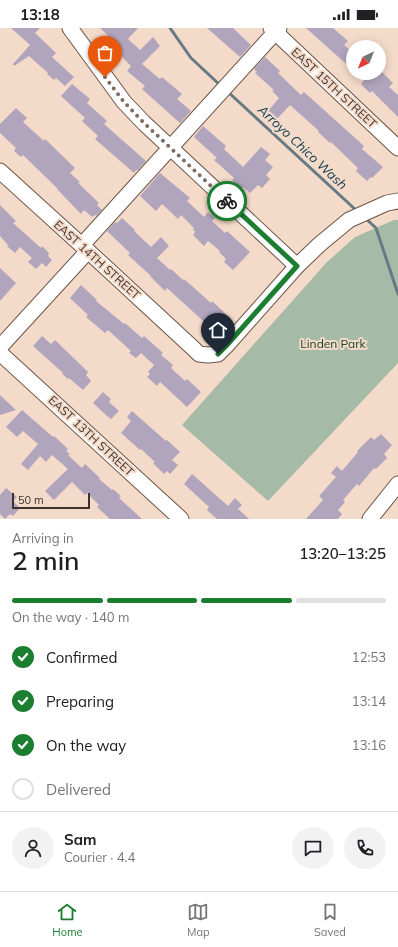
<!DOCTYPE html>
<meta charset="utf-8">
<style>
body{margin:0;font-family:Mulish,sans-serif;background:#f2f2f2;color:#202124;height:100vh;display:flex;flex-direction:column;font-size:15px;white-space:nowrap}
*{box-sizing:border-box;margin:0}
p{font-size:13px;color:#757577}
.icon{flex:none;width:22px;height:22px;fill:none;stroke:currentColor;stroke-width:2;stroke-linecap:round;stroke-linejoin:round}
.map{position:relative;height:491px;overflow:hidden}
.details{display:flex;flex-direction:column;background:#fff;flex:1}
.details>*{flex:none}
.needle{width:26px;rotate:223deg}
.fabs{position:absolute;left:346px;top:12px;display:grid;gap:8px}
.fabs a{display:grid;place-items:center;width:40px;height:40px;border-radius:50%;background:#fff;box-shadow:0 2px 10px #0003;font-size:20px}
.scale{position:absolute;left:12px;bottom:10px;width:78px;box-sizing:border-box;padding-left:4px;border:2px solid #3d332c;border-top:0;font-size:11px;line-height:14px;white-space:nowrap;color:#3d332c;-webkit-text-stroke:3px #f4dac9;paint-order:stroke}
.pin{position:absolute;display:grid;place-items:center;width:34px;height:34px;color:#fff;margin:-41px -17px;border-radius:50% 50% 50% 0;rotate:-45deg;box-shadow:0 0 4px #0007}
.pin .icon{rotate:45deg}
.courier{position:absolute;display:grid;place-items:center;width:40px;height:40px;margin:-20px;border:3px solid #1c7e30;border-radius:50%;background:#fff;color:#222;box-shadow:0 1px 5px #0007}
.head em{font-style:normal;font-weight:600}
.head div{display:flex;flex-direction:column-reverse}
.head{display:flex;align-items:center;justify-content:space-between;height:68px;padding:0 12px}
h1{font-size:26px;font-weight:600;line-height:30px}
.bar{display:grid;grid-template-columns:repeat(4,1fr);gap:6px 4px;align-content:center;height:48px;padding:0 12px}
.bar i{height:5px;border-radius:3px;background:#e0e0e0}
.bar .selected{background:#1c7e30}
.bar p{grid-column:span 4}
.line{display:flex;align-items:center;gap:10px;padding:0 12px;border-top:1px solid #e0e0e0}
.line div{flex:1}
.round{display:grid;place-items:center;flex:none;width:42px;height:42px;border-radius:21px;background:#f2f2f2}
ol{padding:0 12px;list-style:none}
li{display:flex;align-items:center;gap:12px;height:44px}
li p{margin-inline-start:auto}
li .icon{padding:4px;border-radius:50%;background:#1c7e30;color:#fff;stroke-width:4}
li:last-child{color:#757577}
li i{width:22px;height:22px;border:2px solid #e0e0e0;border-radius:50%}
.status{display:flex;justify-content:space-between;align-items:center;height:28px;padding:0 20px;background:#fff;direction:ltr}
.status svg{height:11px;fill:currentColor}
.tabs{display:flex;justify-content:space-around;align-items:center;height:56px;border-top:1px solid #e0e0e0;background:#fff;font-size:11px;color:#757577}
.tabs a{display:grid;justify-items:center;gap:2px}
.tabs .selected{color:#1c7e30}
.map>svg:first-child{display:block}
.green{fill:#a5bba8}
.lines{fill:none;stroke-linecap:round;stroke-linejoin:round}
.stream{stroke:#667a84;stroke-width:3}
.building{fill:#b1a5be}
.minor-casing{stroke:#6b5547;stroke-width:17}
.minor{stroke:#fff;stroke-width:15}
.done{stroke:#7d6d63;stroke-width:4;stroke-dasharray:0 7.2}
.route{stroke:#1c7e30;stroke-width:5}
.labels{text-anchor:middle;stroke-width:4;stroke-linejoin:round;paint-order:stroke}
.street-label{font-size:12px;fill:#3d332c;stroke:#f4dac9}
.park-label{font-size:12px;fill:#184423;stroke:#f4dac9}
.water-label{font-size:13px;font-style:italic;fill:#0b3a4e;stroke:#f4dac9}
</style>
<div class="status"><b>13:18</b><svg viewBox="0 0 49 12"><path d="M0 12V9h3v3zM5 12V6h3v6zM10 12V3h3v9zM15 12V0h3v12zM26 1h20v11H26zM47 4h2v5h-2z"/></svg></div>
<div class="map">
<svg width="398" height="491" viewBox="0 0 398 491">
<rect width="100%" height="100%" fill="#f4dac9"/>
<polygon class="green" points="394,192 398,192 398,335 268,473 182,397 327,234 355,209"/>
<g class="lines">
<g class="stream">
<polyline points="170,0 191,30 220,57"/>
<polyline points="227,63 357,183"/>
<polyline points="364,189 376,200 398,266"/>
</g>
</g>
<g class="building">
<polygon points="11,0 40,0 35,5 56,25 52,29 74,49 65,58 56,50 54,52 47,46 48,45 29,28 14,38 13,36 30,17"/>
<polygon points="100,0 138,0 128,11 140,22 153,9 160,18 142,36 160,51 162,49 182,66 177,71 191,83 180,95 142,61 145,58 127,43 131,38 112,19 116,15"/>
<polygon points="207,0 233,0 251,17 240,29"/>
<polygon points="306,0 333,0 348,13 344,17 353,25 353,42"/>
<polygon points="265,29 280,43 278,45 301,67 304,64 364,118 362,121 383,139 372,150 371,149 367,153 356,143 358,140 331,114 330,115 318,104 319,103 290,77 276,92 267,84 279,70 272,63 274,62 255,45 257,44 254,41"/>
<polygon points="381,43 393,55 389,59 398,67 398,89 372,63 370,65 361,56 364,52 355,45 379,45"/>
<polygon points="72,56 90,71 87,75 107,93 104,96 146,133 138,142 136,142 134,145 95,111 98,108 82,93 85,90 61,68"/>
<polygon points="16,80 27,90 23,94 44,113 45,111 75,140 70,145 80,154 78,155 99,175 97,177 102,182 96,188 95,187 92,189 84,182 81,186 57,161 58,161 23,127 21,129 14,123 16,120 0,105 0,96"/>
<polygon points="203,98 226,118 224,121 243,139 261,119 270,126 265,132 273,139 266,147 270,151 262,160 258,157 250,165 243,159 241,161 232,152 234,150 214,132 217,130 194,109"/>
<polygon points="160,145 190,170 187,173 204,189 208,184 215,190 212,193 225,205 227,203 250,224 233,242 224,234 226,231 219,224 220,223 208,213 204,218 193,207 195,204 193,201 194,200 181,187 178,191 162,176 156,183 140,168"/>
<polygon points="0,177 16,193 13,195 41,220 42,218 49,225 48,228 52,232 46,239 42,235 36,241 28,234 32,230 20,219 15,225 7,218 8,217 0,208"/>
<polygon points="122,190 135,202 134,203 151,219 161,209 169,218 157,230 170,242 171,241 183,252 184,251 211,275 212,273 227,287 213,302 167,260 165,263 150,248 151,248 128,227 130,225 107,203 115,194 117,195"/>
<polygon points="0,240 16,255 0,273"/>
<polygon points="81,257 97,272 96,273 124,296 125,295 142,310 144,308 163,325 161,327 173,337 171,340 185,353 187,351 201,364 187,379 160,354 157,358 147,349 150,346 148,344 154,337 141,325 136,330 129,325 131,323 108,302 105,305 86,289 88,287 70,270"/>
<polygon points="42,308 51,316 55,312 88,344 86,347 91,353 83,362 69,350 68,351 62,346 63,345 33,318"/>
<polygon points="103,364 111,371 109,374 119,383 111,391 106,387 93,375"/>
<polygon points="0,367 16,382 0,387"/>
<polygon points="22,382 53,409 54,408 68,421 66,423 70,426 68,427 82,440 85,436 100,450 99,451 112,462 113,461 121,468 119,470 142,491 110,491 97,479 99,477 87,465 85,467 72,454 54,472 45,463 68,441 52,427 46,434 40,428 28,442 21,436 38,416 23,403 17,409 6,399"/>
<polygon points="132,383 166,413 167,412 180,424 172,432 178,437 170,446 167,443 164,446 153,435 155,434 141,421 140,422 121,405 131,393 127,389"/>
<polygon points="381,406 392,417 384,426 387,430 376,441 374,440 359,458 357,456 343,472 345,474 338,482 342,486 338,491 306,491 323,472 319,468 336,449 331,445 337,438 342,443 358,424 357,423 371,409 374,412"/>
<polygon points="192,446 228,478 235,470 242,477 238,481 249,491 217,491 207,482 209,479 184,456"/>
<polygon points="6,460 17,469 13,473 20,480 13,488 10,486 5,491 0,486 0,467"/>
</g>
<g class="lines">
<defs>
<g id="minor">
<polyline points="70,0 124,74 144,95 297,238"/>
<polyline points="271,0 398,120"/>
<polyline points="0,143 88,223 194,321 199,326 208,327 218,326 226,318 297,238 320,216 349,192 387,175 398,173"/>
<polyline points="82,217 279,0"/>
<polyline points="0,319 88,223"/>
<polyline points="0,325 181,491"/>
<polyline points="370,491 398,456"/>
</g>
</defs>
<use href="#minor" class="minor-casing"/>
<use href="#minor" class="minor"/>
</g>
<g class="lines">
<polyline class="done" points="105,49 124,74 144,95 227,173"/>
<polyline class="route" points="218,326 226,318 297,238 227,173"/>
</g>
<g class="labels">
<g class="street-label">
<text transform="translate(334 60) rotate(43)" y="4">EAST 15TH STREET</text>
<text transform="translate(97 232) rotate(42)" y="4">EAST 14TH STREET</text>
<text transform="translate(91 408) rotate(43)" y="4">EAST 13TH STREET</text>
</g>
<g class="park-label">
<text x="333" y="320">Linden Park</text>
</g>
<g class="water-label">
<text transform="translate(303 119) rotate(43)" y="5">Arroyo Chico Wash</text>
</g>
</g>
</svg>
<div class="fabs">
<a><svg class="needle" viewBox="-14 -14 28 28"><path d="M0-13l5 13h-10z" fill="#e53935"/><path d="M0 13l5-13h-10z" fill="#757577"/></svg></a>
</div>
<div class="scale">50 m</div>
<div class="pin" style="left:105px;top:49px;background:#ea580c"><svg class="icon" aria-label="bag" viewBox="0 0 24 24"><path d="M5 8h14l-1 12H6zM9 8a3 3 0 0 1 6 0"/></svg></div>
<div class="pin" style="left:218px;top:326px;background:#1f2937"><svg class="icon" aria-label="home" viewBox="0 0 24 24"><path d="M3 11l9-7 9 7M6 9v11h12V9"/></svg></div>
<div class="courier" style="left:227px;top:173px"><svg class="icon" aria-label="bike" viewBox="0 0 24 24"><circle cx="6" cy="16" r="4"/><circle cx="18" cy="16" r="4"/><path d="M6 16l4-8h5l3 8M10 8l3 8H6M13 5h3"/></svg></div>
</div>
<section class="details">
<div class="head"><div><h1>2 min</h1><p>Arriving in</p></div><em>13:20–13:25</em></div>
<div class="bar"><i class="selected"></i><i class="selected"></i><i class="selected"></i><i></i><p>On the way · 140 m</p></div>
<ol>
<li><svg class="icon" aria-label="check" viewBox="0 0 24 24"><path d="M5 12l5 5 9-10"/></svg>Confirmed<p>12:53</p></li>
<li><svg class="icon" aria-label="check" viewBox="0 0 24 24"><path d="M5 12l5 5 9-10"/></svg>Preparing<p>13:14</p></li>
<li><svg class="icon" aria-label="check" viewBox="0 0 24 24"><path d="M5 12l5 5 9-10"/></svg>On the way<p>13:16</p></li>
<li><i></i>Delivered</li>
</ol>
<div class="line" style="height:72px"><a class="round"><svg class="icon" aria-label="person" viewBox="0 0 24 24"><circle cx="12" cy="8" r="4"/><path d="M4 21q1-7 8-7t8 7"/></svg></a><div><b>Sam</b><p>Courier · 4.4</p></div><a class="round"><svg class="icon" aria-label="chat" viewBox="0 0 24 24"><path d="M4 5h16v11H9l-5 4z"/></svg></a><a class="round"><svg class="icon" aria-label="phone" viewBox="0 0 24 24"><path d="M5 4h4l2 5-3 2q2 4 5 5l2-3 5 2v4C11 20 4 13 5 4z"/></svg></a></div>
</section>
<nav class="tabs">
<a class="selected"><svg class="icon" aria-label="home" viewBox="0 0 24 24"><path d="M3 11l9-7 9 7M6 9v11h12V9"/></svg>Home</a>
<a><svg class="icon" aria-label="map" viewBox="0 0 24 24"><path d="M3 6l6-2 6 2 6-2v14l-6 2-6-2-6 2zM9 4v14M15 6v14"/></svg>Map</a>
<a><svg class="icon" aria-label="saved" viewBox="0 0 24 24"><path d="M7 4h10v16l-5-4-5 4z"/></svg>Saved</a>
</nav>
